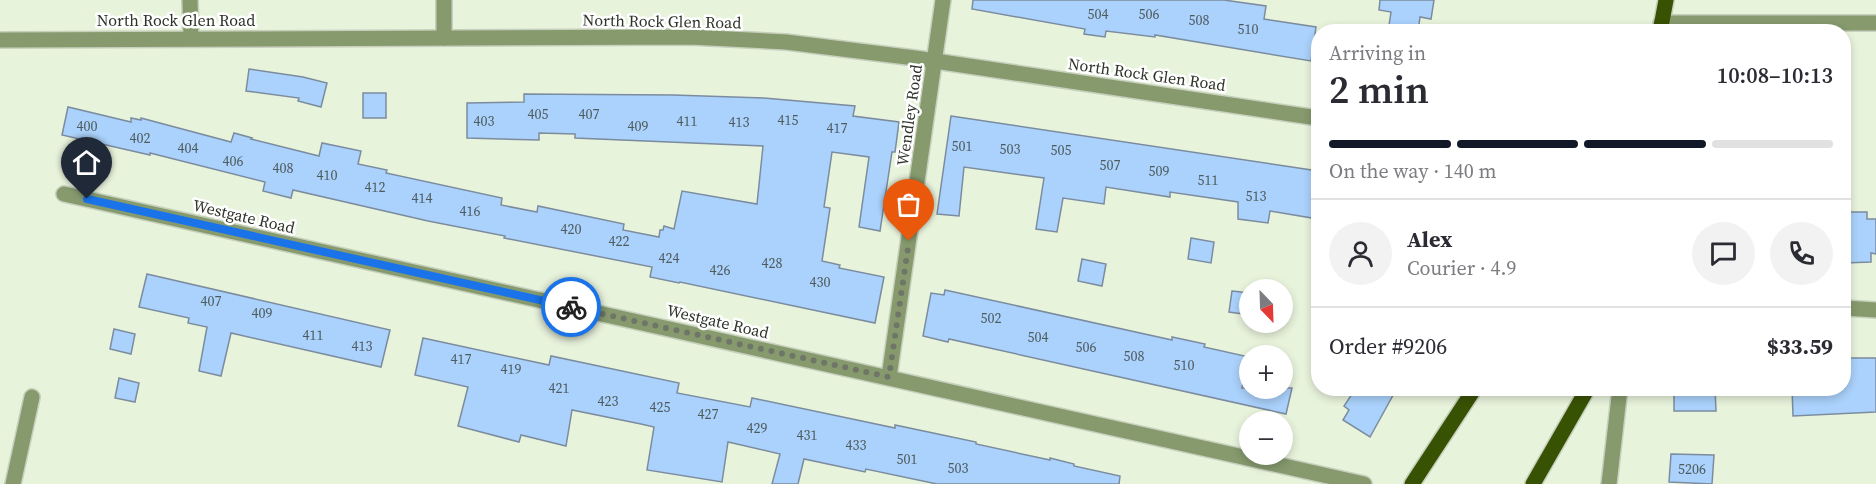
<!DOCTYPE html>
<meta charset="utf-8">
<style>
body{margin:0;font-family:"Source Serif 4",serif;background:#f2f2f3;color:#2b2b33;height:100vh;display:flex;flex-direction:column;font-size:22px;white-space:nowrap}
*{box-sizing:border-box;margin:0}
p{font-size:20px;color:#7c7c81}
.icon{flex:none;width:33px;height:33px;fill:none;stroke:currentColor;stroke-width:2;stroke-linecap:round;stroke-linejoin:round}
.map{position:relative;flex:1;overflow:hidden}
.panel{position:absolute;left:1311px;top:24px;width:540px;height:372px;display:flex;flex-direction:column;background:#fff;border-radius:24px;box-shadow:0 3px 9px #0003}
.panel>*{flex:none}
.needle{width:39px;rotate:157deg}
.buttons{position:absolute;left:1239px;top:279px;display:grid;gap:12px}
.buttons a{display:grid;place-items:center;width:54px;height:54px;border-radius:50%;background:#fff;box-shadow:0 3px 9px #0003;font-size:30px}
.pin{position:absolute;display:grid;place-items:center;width:51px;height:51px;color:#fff;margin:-62px -26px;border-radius:50% 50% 50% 0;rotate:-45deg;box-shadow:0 0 6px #0007}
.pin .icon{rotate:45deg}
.courier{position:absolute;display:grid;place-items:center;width:60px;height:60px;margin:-30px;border:4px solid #1a73e8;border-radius:50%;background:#fff;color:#222;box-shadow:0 2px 8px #0007}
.headline em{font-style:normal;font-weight:600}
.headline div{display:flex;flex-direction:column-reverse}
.headline{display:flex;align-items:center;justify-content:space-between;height:102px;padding:0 18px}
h1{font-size:39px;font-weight:600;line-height:45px}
.bar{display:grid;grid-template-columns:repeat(4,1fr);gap:9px 6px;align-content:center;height:72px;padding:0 18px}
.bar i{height:8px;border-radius:4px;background:#e1e1e2}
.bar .on{background:#111827}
.bar p{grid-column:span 4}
.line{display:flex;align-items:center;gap:15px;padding:0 18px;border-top:2px solid #e1e1e2}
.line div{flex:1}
.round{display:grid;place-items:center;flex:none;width:63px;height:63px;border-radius:32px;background:#f2f2f3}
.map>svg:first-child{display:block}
.building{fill:#abd2fc;stroke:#7b8c9e;stroke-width:1.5}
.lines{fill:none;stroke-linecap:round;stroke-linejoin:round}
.minor-casing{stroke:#c7d0bc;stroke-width:18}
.major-casing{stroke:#c7d0bc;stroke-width:18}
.minor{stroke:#869a6e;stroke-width:15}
.major{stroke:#385204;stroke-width:15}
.done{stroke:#6f7668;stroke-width:6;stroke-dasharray:0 10.8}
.route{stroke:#1a73e8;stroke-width:8}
.labels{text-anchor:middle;stroke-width:5;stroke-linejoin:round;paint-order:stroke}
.number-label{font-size:14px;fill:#4d5b5e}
.street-label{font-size:16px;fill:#2e332a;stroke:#fff}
</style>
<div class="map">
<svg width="1876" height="484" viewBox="0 0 1876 484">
<rect width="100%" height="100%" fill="#e8f3dc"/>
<g class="building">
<polygon points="973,0 1224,0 1266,6 1264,19 1316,27 1311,61 1155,35 1155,37 1106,31 1105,37 1084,34 1085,29 972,9"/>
<polygon points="1380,0 1434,0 1431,19 1420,17 1418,32 1388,32 1391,12 1379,10"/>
<polygon points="249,69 303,77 327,83 321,107 298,101 299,98 246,91"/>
<rect x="363" y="93" width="23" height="25"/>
<polygon points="524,94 673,95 764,98 855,106 853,116 899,122 895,152 892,152 880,231 859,227 869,157 832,152 824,207 830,208 822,261 840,265 839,268 884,277 875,323 680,282 679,283 650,277 652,267 504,238 505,236 428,221 293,190 291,198 263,191 265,182 150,153 150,155 62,135 68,107 131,122 131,118 141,120 141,118 231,142 234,133 252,138 251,139 319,156 322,143 361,151 358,164 387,170 386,173 502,198 501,205 537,212 538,206 624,224 623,230 659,237 660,230 663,230 664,226 674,229 682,191 757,204 763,146 575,138 575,134 539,133 539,140 467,138 467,103 524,102"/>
<polygon points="951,116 1318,171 1318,219 1270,211 1268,223 1238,219 1238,202 1170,192 1170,197 1106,187 1104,204 1063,198 1057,232 1036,229 1044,178 964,167 959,216 937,214"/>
<polygon points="1849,212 1867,212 1867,219 1876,219 1876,254 1871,253 1871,262 1844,263 1844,219 1849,219"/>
<polygon points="1191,238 1214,242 1211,263 1188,259"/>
<polygon points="1082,259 1106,264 1102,286 1078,281"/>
<polygon points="147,274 390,330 381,367 231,333 221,376 199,371 207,327 188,323 189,318 139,307"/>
<polygon points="945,290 1172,340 1172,337 1205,344 1204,347 1249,357 1242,388 1292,388 1286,414 949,339 948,342 923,336 931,293 944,295"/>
<polygon points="1232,291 1250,293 1250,315 1229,312"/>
<polygon points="114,329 135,334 131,354 110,349"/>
<polygon points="423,338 549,365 551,356 679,383 677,393 750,407 752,398 895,428 895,425 952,437 976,442 976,444 1050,460 1050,458 1074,464 1074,466 1120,476 1119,484 937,484 866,469 865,472 804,459 798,484 772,484 780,454 728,442 722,482 647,470 654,427 641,424 572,410 566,446 521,435 519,442 458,426 468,387 415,375"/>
<polygon points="1846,358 1876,358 1876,412 1793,416 1792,388 1844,388 1844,366 1847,366"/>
<polygon points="119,378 139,383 135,402 115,398"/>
<polygon points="1356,388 1397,388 1370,437 1343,420 1349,410 1344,406"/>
<polygon points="1674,388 1715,388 1716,411 1674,411"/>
<polygon points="1671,454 1714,455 1712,484 1669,482"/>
</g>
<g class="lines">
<defs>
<g id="minor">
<polyline points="190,0 191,38"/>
<polyline points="1661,23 1876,23"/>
<polyline points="444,38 444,0"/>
<polyline points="0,40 690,37 786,42 915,58 1318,118"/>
<polyline points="64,194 1364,484"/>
<polyline points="1844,308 1876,310"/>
<polyline points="889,377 943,0"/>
<polyline points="13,484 32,397"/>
<polyline points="1609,484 1620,388"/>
</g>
<g id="major">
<polyline points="1660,32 1666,0"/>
<polyline points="1412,484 1475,388"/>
<polyline points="1533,484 1588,388"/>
</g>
</defs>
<use href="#minor" class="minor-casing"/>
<use href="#major" class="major-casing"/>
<use href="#minor" class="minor"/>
<use href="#major" class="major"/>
</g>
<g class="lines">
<polyline class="done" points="571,307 889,377 909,241"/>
<polyline class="route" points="87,199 571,307"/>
</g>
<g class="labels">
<g class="number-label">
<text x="1098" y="19">504</text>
<text x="1149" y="19">506</text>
<text x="1199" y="25">508</text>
<text x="1248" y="34">510</text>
<text x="538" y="119">405</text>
<text x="589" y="119">407</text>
<text x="788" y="125">415</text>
<text x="484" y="126">403</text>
<text x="687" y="126">411</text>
<text x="739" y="127">413</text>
<text x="87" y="131">400</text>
<text x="638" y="131">409</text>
<text x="837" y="133">417</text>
<text x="140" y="143">402</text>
<text x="962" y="151">501</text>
<text x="188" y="153">404</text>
<text x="1010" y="154">503</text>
<text x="1061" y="155">505</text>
<text x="233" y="166">406</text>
<text x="1110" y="170">507</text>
<text x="283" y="173">408</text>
<text x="1159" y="176">509</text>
<text x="327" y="180">410</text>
<text x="1208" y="185">511</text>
<text x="375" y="192">412</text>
<text x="1256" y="201">513</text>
<text x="422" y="203">414</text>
<text x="470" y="216">416</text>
<text x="571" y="234">420</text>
<text x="619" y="246">422</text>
<text x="669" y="263">424</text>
<text x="772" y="268">428</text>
<text x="720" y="275">426</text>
<text x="820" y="287">430</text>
<text x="211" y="306">407</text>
<text x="262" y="318">409</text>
<text x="991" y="323">502</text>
<text x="313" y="340">411</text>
<text x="1038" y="342">504</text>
<text x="362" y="351">413</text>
<text x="1086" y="352">506</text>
<text x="1134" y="361">508</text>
<text x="461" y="364">417</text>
<text x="1184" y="370">510</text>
<text x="511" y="374">419</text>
<text x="559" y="393">421</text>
<text x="608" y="406">423</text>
<text x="660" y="412">425</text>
<text x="708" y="419">427</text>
<text x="757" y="433">429</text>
<text x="807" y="440">431</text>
<text x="856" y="450">433</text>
<text x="907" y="464">501</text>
<text x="958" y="473">503</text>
<text x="1692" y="474">5206</text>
</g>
<g class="street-label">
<text x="176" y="26">North Rock Glen Road</text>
<text transform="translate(662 21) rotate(1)" y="6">North Rock Glen Road</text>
<text transform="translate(1147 74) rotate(8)" y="6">North Rock Glen Road</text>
<text transform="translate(909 115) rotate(-82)" y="6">Wendley Road</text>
<text transform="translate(244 216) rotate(13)" y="6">Westgate Road</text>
<text transform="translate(718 321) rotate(13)" y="6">Westgate Road</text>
</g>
</g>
</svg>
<div class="buttons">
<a><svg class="needle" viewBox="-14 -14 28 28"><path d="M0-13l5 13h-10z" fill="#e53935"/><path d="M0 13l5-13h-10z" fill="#7c7c81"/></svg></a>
<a>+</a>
<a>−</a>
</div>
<div class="pin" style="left:909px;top:241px;background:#ea580c"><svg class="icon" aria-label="bag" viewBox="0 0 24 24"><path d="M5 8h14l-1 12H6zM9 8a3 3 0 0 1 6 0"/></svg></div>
<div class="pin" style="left:87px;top:199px;background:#1f2937"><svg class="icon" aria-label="home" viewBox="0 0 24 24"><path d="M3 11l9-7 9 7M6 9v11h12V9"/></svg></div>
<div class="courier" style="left:571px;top:307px"><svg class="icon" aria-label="bike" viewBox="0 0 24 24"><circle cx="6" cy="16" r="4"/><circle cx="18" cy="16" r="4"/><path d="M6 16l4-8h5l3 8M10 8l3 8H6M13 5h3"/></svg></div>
<section class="panel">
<div class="headline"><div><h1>2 min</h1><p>Arriving in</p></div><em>10:08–10:13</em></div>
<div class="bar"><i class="on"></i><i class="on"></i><i class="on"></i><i></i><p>On the way · 140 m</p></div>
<div class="line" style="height:108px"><a class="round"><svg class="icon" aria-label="person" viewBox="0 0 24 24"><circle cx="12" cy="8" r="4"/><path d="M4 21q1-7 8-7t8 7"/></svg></a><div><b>Alex</b><p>Courier · 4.9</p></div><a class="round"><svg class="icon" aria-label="chat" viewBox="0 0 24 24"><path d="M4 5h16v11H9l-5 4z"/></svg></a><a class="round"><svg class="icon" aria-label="phone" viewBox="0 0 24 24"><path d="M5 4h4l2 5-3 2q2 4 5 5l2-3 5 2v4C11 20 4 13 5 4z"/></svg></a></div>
<div class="line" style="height:78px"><div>Order #9206</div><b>$33.59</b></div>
</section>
</div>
